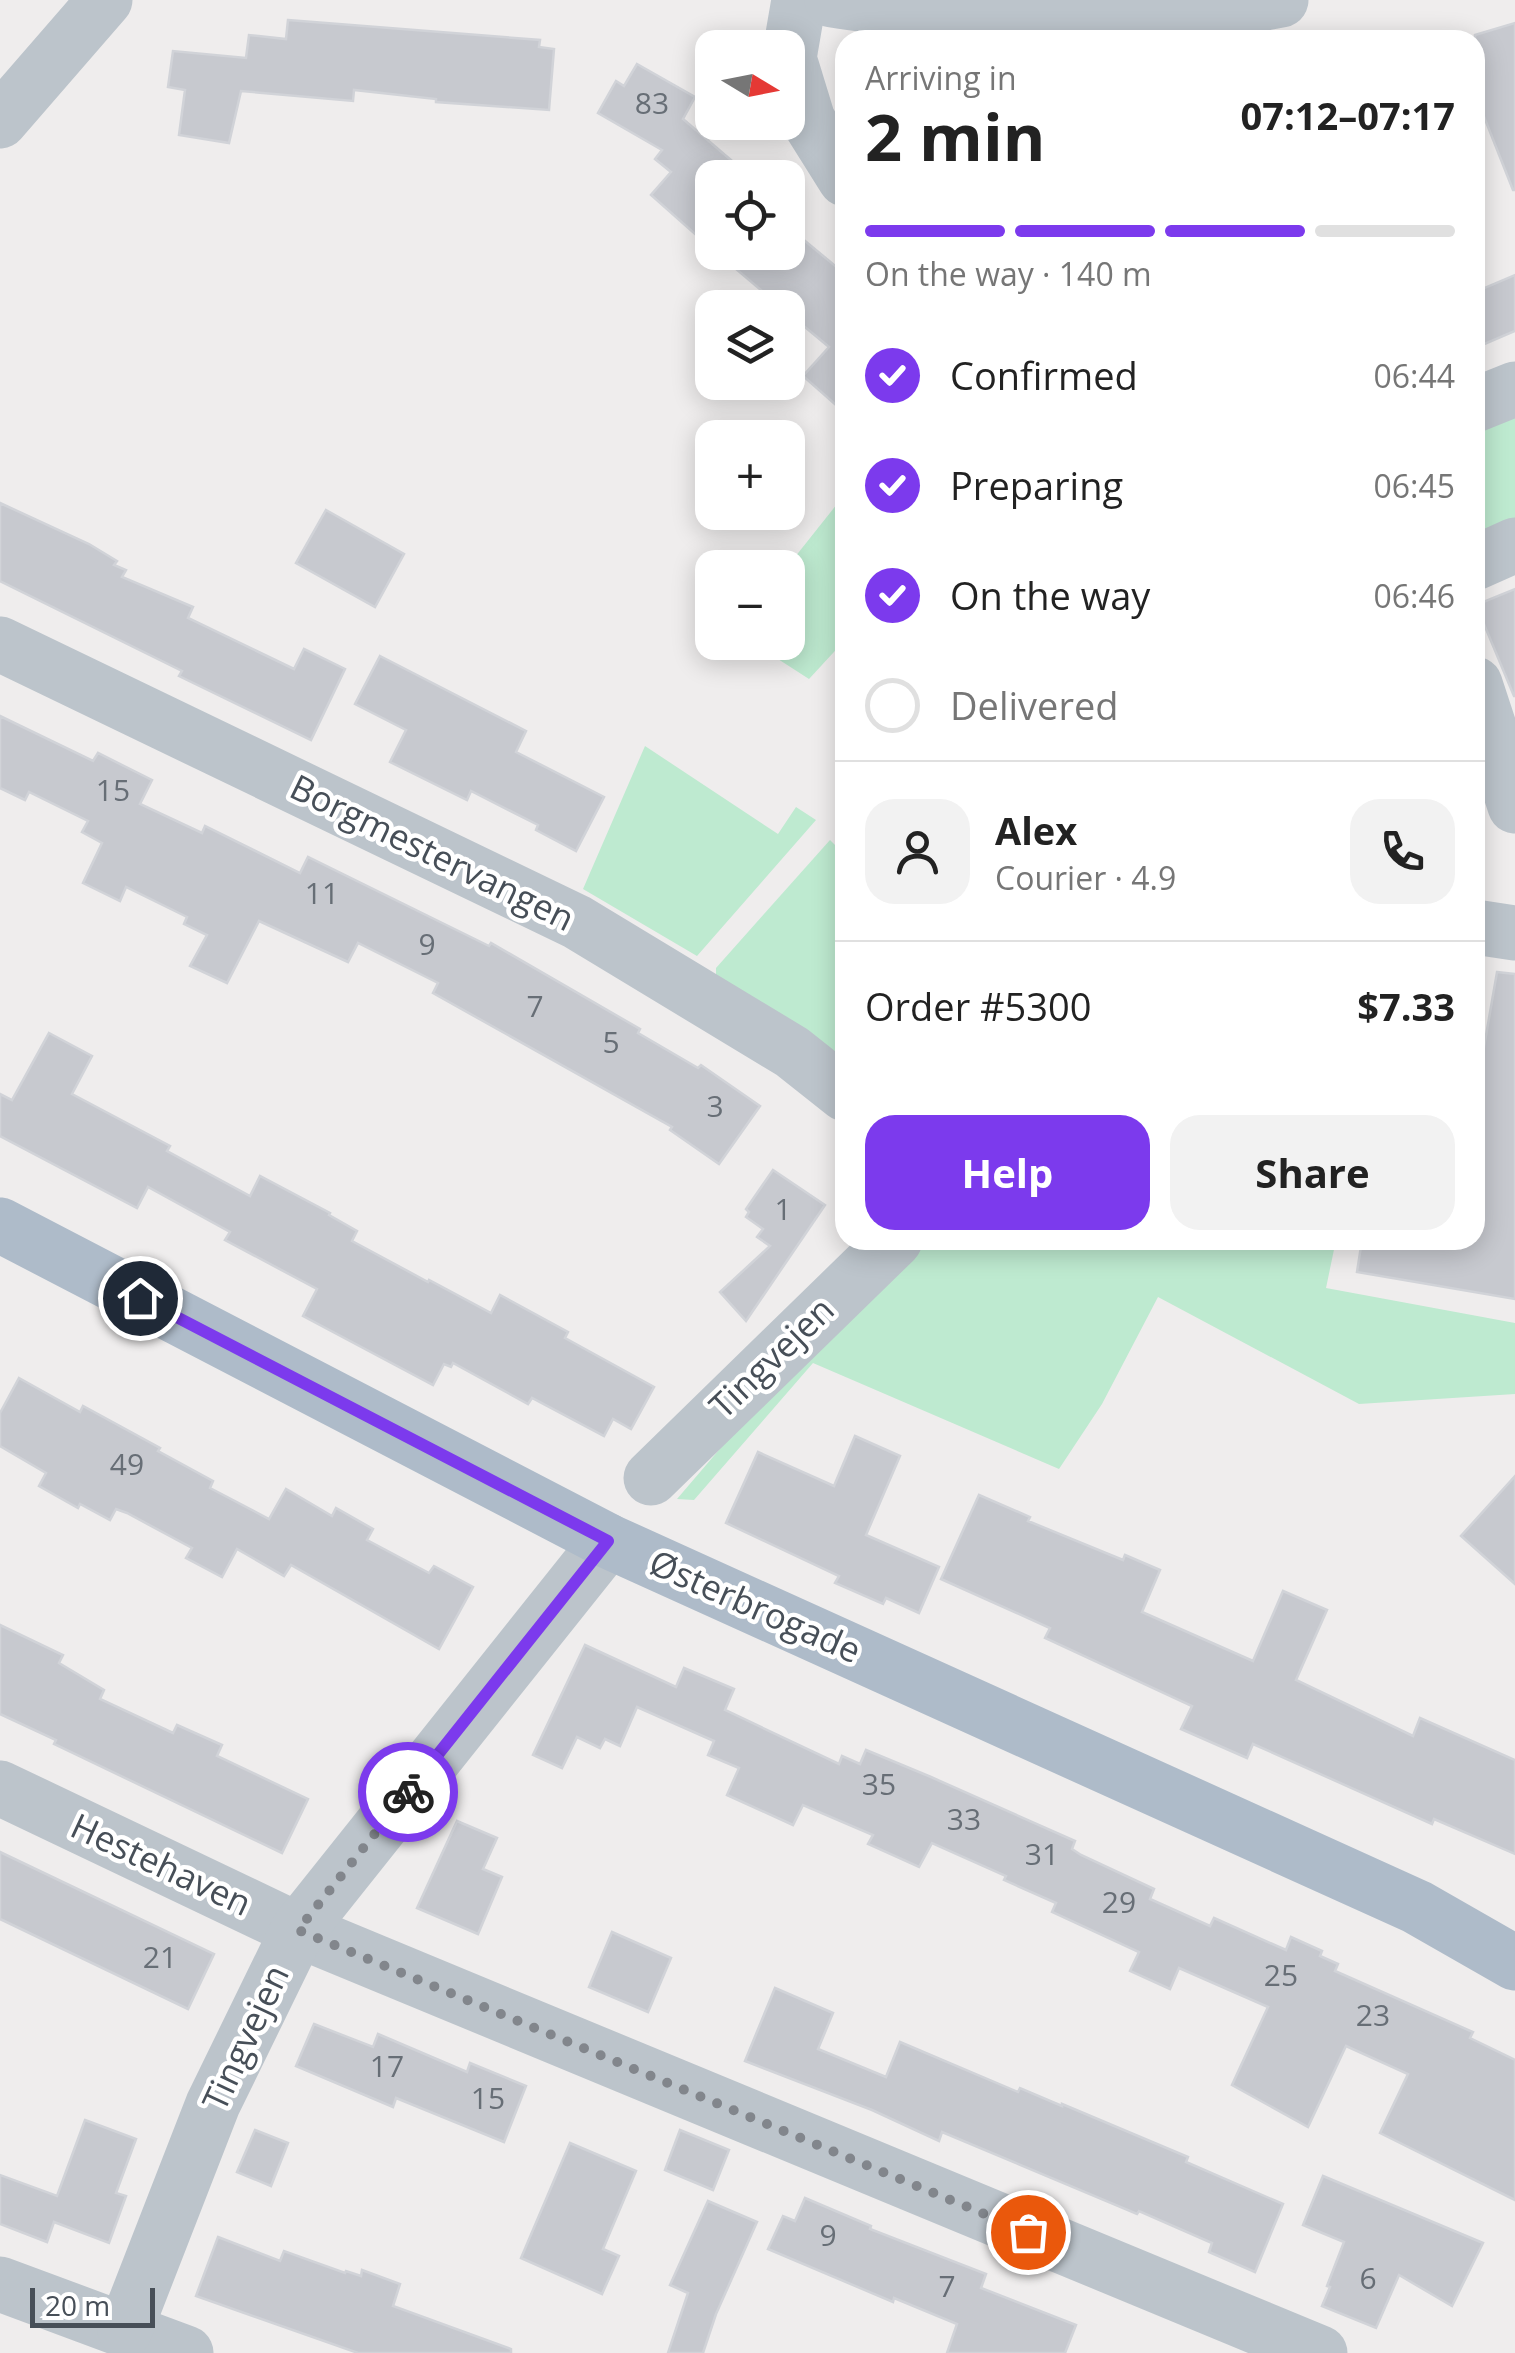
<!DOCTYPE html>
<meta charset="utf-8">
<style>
body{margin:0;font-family:"Open Sans",sans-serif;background:#f2f2f2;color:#222;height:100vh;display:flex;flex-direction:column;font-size:38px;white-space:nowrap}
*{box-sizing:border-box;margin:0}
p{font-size:32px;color:#767676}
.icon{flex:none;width:55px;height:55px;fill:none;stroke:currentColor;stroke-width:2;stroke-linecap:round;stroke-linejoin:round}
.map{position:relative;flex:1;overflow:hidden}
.panel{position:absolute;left:835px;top:30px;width:650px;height:1220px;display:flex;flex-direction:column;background:#fff;border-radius:30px;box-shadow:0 5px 25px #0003}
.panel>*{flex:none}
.needle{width:65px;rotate:100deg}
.buttons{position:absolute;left:695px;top:30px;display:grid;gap:20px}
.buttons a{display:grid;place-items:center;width:110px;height:110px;border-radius:20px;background:#fff;box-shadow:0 5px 25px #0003;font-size:50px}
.scale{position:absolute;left:30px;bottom:25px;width:125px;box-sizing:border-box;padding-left:10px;border:5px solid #474f58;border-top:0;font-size:28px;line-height:35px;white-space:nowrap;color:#474f58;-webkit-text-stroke:8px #fff;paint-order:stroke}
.pin{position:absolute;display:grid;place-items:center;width:85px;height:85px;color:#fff;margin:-42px;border:5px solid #fff;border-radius:50%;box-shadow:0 2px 10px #0007}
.courier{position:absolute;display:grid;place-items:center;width:100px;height:100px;margin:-50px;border:8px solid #7c3aed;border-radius:50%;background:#fff;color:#222;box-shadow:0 2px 12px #0007}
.overview em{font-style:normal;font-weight:700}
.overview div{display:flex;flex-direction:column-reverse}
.overview{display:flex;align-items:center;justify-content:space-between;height:170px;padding:0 30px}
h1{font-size:65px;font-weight:700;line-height:75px}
.bar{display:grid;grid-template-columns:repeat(4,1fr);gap:15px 10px;align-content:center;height:120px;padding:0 30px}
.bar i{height:12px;border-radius:8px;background:#e0e0e0}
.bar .current{background:#7c3aed}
.bar p{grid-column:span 4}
.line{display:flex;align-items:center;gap:25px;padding:0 30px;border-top:2px solid #e0e0e0}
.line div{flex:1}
.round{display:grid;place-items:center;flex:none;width:105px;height:105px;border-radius:30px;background:#f2f2f2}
ol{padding:0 30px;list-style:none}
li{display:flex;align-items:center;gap:30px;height:110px}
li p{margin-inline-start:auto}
li .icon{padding:10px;border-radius:50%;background:#7c3aed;color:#fff;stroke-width:4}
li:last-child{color:#767676}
li i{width:55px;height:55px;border:5px solid #e0e0e0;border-radius:50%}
.action{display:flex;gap:20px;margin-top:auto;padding:20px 30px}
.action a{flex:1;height:115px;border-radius:30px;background:#7c3aed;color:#fff;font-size:40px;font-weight:700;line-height:115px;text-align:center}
.action a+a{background:#f2f2f2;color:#222}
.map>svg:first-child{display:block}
.green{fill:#beead0}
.building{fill:#c7c9cf;stroke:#d1d3d8;stroke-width:2.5}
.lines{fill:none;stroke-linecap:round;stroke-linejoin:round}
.minor{stroke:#bcc4cb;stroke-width:55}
.major{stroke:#aebbc9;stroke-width:55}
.done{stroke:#82868c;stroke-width:10;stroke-dasharray:0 18}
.route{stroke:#7c3aed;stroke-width:12}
.labels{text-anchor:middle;stroke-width:9;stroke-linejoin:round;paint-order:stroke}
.number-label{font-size:30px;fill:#676e76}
.street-label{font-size:35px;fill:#474f58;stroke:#fff}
</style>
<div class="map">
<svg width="1515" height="2353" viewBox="0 0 1515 2353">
<rect width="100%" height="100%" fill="#efeded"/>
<g class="green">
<polygon points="1515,417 1515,530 1475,546 1475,428"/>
<polygon points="845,494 845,640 809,679 753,643 788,642 787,567"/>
<polygon points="645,746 778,834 796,807 816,820 697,956 583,889"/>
<polygon points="830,840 845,855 845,1063 716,981 716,968"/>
<polygon points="924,1240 1336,1240 1326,1288 1515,1323 1515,1394 1359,1404 1158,1297 1102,1404 1059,1469 813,1363 694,1500 677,1499 819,1333"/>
</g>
<g class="building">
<polygon points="288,20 540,40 539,47 554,49 549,110 436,102 436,99 354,90 353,101 241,91 229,143 179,135 185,90 168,87 173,51 246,58 249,35 286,39"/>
<polygon points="1515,23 1515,190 1513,190 1475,94 1475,35"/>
<polygon points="637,64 695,97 683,119 752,178 712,178 712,249 651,195 671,172 655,159 662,150 598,113 616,81 624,86"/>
<polygon points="793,231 845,274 845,413 803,376 829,347 788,313 788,308 782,308 716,252 788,252 788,238"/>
<polygon points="1515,275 1515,331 1475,348 1475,292"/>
<polygon points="0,503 89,544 117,561 114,565 126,570 122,577 193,607 188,618 294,669 304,649 345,669 311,740 179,676 182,671 0,581"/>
<polygon points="326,510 404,554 375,607 296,563"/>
<polygon points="1515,589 1515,696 1514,696 1476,605"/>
<polygon points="380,656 526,731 516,752 604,797 576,851 536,830 538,825 471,791 467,800 390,762 406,730 355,704"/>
<polygon points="0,716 93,761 98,753 152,780 140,804 202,833 205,826 300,873 308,857 489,946 491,943 640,1029 638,1033 698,1068 701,1065 760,1106 719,1164 670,1130 672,1127 433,993 438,983 358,943 348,962 259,921 227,983 190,966 207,935 184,924 187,917 126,887 120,901 83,883 102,843 82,832 88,821 29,792 25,800 0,788"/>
<polygon points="1497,972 1515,974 1515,1299 1357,1272 1362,1240 1475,1240 1475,1099"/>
<polygon points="49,1033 92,1056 72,1094 170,1146 167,1151 250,1196 260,1176 330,1213 329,1215 357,1231 352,1241 428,1282 429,1280 491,1313 500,1295 568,1332 565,1338 654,1387 631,1429 613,1419 604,1436 532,1398 528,1404 453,1363 451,1367 444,1364 433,1385 303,1316 317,1289 225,1240 230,1232 148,1187 137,1208 0,1136 0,1094 12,1100"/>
<polygon points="773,1170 825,1205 746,1321 720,1292 770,1246 757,1237 763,1229 746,1217 749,1212 746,1209"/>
<polygon points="19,1378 80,1412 83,1406 160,1448 158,1451 213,1481 210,1488 269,1519 286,1489 332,1516 336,1508 373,1529 367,1540 429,1573 434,1566 473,1587 439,1649 291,1565 284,1576 237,1549 222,1577 186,1558 192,1548 127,1513 116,1509 110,1520 80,1504 78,1508 39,1486 46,1473 0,1446 0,1413"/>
<polygon points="855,1436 900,1456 866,1535 939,1567 919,1613 886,1598 883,1604 835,1583 839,1576 726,1523 758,1452 834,1486"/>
<polygon points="1515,1476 1515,1584 1461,1536"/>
<polygon points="979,1495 1030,1517 1028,1521 1123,1560 1125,1555 1160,1570 1142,1612 1253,1661 1283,1591 1327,1610 1296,1680 1413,1736 1420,1718 1515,1760 1515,1854 1434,1819 1432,1824 1253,1744 1247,1758 1181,1729 1192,1706 1045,1638 1050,1628 941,1579"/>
<polygon points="0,1625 63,1655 59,1663 104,1690 100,1699 173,1733 177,1725 222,1745 217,1756 308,1799 282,1853 54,1744 56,1740 0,1714"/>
<polygon points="585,1645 676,1687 684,1668 734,1689 725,1710 839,1764 842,1756 860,1764 866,1750 931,1777 1075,1841 1072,1849 1081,1855 1154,1889 1150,1899 1210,1926 1214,1918 1286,1950 1291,1937 1322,1951 1320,1956 1338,1964 1335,1971 1473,2032 1470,2038 1515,2060 1515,2200 1380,2133 1408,2074 1346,2046 1308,2127 1232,2085 1268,2007 1179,1968 1170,1989 1130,1971 1139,1952 1052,1912 1056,1903 1004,1880 1006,1876 932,1843 919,1867 868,1844 873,1835 803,1805 793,1825 727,1795 739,1768 708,1755 714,1741 637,1707 620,1746 605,1739 600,1748 577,1737 562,1768 533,1755"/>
<polygon points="457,1821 497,1838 483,1869 502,1877 478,1934 417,1908"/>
<polygon points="0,1852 214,1954 188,2009 0,1919"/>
<polygon points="612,1932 671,1958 648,2012 589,1987"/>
<polygon points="775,1988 833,2013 818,2049 886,2077 900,2042 1018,2092 1020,2088 1062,2106 1062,2104 1188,2157 1186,2162 1283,2204 1255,2272 1209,2252 1212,2243 1139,2211 1137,2214 942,2132 939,2141 872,2110 745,2061"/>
<polygon points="314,2024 373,2047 378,2034 467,2072 470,2063 526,2086 504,2142 396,2098 393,2107 296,2066"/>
<polygon points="85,2120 136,2139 116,2193 126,2196 109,2243 54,2222 47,2242 0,2224 0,2175 57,2196"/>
<polygon points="255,2130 288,2143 271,2186 237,2172"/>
<polygon points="680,2130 729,2150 713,2190 665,2170"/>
<polygon points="570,2143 636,2171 603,2249 619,2256 602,2294 521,2258"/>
<polygon points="1323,2176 1483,2243 1452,2306 1399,2275 1376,2328 1322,2306 1330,2287 1327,2286 1344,2242 1303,2225"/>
<polygon points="805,2198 871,2226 870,2229 986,2274 981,2288 1076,2325 1065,2353 947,2353 957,2324 894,2298 893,2302 768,2249 783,2216 795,2221"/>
<polygon points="708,2201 757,2222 716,2314 703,2353 668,2353 688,2293 670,2285"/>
<polygon points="218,2237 280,2261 284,2251 345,2273 346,2271 361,2276 362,2270 400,2284 393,2306 511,2349 511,2353 358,2353 196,2296"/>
</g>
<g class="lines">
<g class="minor">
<polyline points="799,0 789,58 808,120 845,179"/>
<path d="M832,0C872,7 912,9 953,12C1062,20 1173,21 1281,0"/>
<polyline points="0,121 105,0"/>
<polyline points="1475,405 1515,389"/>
<polyline points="1475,563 1515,545"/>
<polyline points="0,644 577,922 792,1052 845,1094"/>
<polyline points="1475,684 1515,806"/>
<polyline points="1475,927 1515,933"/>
<polyline points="651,1478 895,1240"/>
<polyline points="0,1788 298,1930 1320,2353"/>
<polyline points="0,2284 186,2353"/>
<polyline points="125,2330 213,2104 298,1930 608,1541"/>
</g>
<polyline class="major" points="0,1225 608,1541 1417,1907 1515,1963"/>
</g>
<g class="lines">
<polyline class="done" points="408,1792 298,1930 1028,2232"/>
<polyline class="route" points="140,1298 608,1541 408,1792"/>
</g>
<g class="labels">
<g class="number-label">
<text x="652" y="114">83</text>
<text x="113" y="801">15</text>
<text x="322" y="904">11</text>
<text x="427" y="955">9</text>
<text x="535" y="1017">7</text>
<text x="611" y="1053">5</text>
<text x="715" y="1117">3</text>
<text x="783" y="1220">1</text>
<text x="127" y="1475">49</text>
<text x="879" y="1795">35</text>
<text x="964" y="1830">33</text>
<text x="1042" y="1865">31</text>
<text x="1119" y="1913">29</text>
<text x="160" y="1968">21</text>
<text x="1281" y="1986">25</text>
<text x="1373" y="2026">23</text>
<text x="387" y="2077">17</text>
<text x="488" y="2109">15</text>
<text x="828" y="2246">9</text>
<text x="1368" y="2289">6</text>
<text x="947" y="2297">7</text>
</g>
<g class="street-label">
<text transform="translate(432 853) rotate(26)" y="12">Borgmestervangen</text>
<text transform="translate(772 1358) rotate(-44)" y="12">Tingvejen</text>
<text transform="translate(755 1607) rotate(24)" y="12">Østerbrogade</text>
<text transform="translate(161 1865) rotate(25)" y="12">Hestehaven</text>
<text transform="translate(246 2038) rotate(-65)" y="12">Tingvejen</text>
</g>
</g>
</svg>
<div class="buttons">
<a><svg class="needle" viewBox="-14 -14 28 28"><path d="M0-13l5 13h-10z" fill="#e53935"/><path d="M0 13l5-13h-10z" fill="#767676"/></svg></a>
<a><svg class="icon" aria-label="locate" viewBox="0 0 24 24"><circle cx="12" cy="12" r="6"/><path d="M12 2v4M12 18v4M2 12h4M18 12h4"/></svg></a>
<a><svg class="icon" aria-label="layers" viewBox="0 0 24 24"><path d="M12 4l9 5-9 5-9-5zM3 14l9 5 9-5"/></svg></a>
<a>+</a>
<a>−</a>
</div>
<div class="scale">20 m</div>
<div class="pin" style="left:1028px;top:2232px;background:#ea580c"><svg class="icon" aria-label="bag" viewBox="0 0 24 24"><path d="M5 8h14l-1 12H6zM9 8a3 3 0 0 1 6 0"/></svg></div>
<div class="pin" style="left:140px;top:1298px;background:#1f2937"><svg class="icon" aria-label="home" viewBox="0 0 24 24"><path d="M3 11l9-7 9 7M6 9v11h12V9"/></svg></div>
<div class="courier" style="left:408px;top:1792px"><svg class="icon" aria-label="bike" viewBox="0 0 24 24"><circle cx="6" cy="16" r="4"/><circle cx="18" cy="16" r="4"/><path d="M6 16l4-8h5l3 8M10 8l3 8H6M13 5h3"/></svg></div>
<section class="panel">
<div class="overview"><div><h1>2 min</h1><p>Arriving in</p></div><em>07:12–07:17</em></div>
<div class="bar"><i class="current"></i><i class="current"></i><i class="current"></i><i></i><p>On the way · 140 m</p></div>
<ol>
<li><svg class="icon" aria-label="check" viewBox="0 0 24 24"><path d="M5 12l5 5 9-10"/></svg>Confirmed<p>06:44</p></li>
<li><svg class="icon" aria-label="check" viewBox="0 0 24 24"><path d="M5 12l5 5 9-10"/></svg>Preparing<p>06:45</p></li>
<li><svg class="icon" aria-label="check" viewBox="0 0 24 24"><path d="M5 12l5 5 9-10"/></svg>On the way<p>06:46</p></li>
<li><i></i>Delivered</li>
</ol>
<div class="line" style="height:180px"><a class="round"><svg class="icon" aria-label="person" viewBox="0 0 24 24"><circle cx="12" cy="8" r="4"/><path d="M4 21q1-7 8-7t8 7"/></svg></a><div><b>Alex</b><p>Courier · 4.9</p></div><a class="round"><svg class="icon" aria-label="phone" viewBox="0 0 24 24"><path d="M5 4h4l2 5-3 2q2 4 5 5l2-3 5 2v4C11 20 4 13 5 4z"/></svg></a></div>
<div class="line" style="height:130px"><div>Order #5300</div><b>$7.33</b></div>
<div class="action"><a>Help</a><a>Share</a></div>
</section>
</div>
